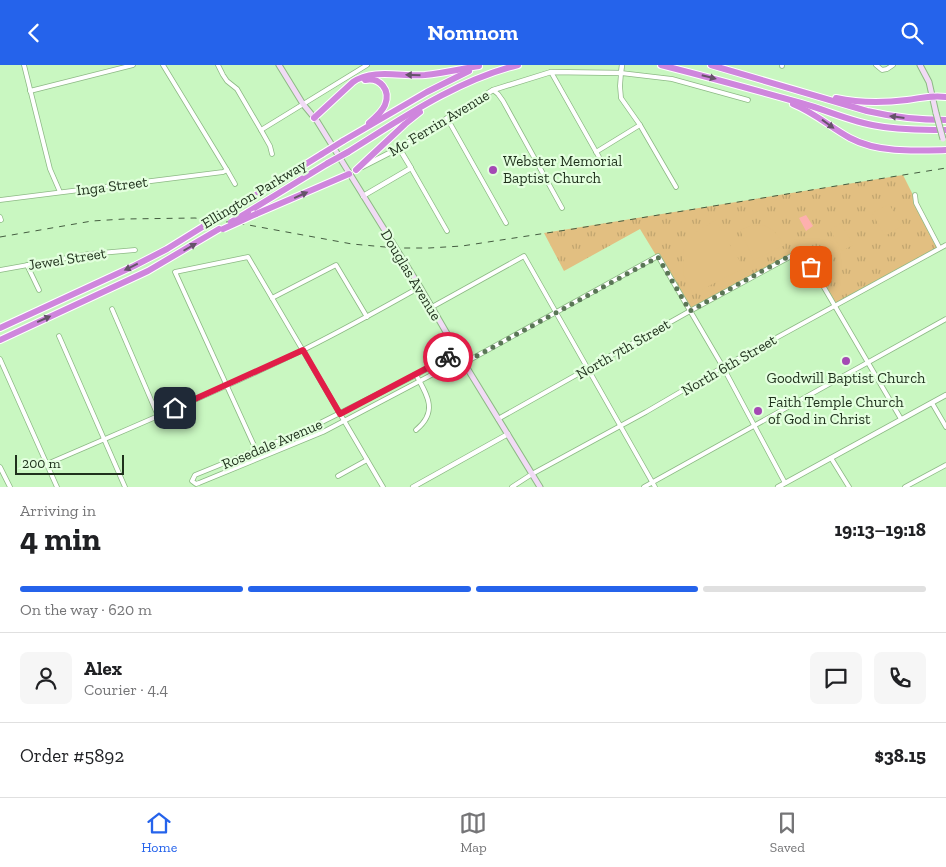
<!DOCTYPE html>
<meta charset="utf-8">
<style>
body{margin:0;font-family:"Zilla Slab",serif;background:#f6f6f6;color:#202124;height:100vh;display:flex;flex-direction:column;font-size:19px;white-space:nowrap}
*{box-sizing:border-box;margin:0}
p{font-size:16px;color:#757577}
.icon{flex:none;width:28px;height:28px;fill:none;stroke:currentColor;stroke-width:2;stroke-linecap:round;stroke-linejoin:round}
.map{position:relative;height:422px;overflow:hidden}
.sheet{display:flex;flex-direction:column;background:#fff;flex:1}
.sheet>*{flex:none}
.scale{position:absolute;left:15px;bottom:12px;width:109px;box-sizing:border-box;padding-left:5px;border:2px solid #1f311c;border-top:0;font-size:14px;line-height:18px;white-space:nowrap;color:#1f311c;-webkit-text-stroke:4px #e3ffde;paint-order:stroke}
.pin{position:absolute;display:grid;place-items:center;width:42px;height:42px;color:#fff;margin:-21px;border-radius:10px;box-shadow:0 2px 8px #0006}
.courier{position:absolute;display:grid;place-items:center;width:50px;height:50px;margin:-25px;border:4px solid #e11d48;border-radius:50%;background:#fff;color:#222;box-shadow:0 1px 6px #0007}
.summary em{font-style:normal;font-weight:700}
.summary div{display:flex;flex-direction:column-reverse}
.summary{display:flex;align-items:center;justify-content:space-between;height:85px;padding:0 20px}
h1{font-size:32px;font-weight:700;line-height:38px}
.bar{display:grid;grid-template-columns:repeat(4,1fr);gap:8px 5px;align-content:center;height:60px;padding:0 20px}
.bar i{height:6px;border-radius:4px;background:#e0e0e0}
.bar .current{background:#2563eb}
.bar p{grid-column:span 4}
.line{display:flex;align-items:center;gap:12px;padding:0 20px;border-top:1px solid #e0e0e0}
.line div{flex:1}
.round{display:grid;place-items:center;flex:none;width:52px;height:52px;border-radius:8px;background:#f6f6f6}
header{display:flex;justify-content:space-between;align-items:center;height:65px;padding:0 20px;background:#2563eb;color:#fff;font-size:22px;font-weight:700}
.tabs{display:flex;justify-content:space-around;align-items:center;height:70px;border-top:1px solid #e0e0e0;background:#fff;font-size:14px;color:#757577}
.tabs a{display:grid;justify-items:center;gap:2px}
.tabs .current{color:#2563eb}
.map>svg:first-child{display:block}
.grass{fill:url(#grass-tufts)}
.pitch{fill:#e2bf81}
.water{fill:#fdb0ae}
.lines{fill:none;stroke-linecap:round;stroke-linejoin:round}
.minor-casing{stroke:#8db985;stroke-width:5.5}
.tertiary-casing{stroke:#8db985;stroke-width:6}
.secondary-casing{stroke:#8db985;stroke-width:7}
.motorway-casing{stroke:#fff;stroke-width:8}
.minor{stroke:#fff;stroke-width:4}
.tertiary{stroke:#fff;stroke-width:4.5}
.secondary{stroke:#f1dbf5;stroke-width:5}
.motorway{stroke:#cf86dd;stroke-width:6}
.rail{stroke:#455d41;stroke-width:1;stroke-dasharray:6 6;stroke-linecap:butt}
.secondary-bridge-casing{stroke:#8db985;stroke-width:7;stroke-linecap:butt}
.motorway-bridge-casing{stroke:#fff;stroke-width:8;stroke-linecap:butt}
.secondary-bridge{stroke:#f1dbf5;stroke-width:5}
.motorway-bridge{stroke:#cf86dd;stroke-width:6}
.oneway{fill:#655369}
.done{stroke:#5a7656;stroke-width:5;stroke-dasharray:0 9}
.route{stroke:#e11d48;stroke-width:6}
.poi-dot{fill:#a449b4;stroke:#e3ffde;stroke-width:2}
.labels{text-anchor:middle;stroke-width:4.5;stroke-linejoin:round;paint-order:stroke}
.street-label{font-size:15px;fill:#1f311c;stroke:#e3ffde}
.poi-label{font-size:15px;fill:#1f311c;stroke:#e3ffde;text-anchor:start}
</style>
<header><svg class="icon" aria-label="back" viewBox="0 0 24 24"><path d="M15 5l-7 7 7 7"/></svg>Nomnom<svg class="icon" aria-label="search" viewBox="0 0 24 24"><circle cx="10" cy="10" r="6"/><path d="M15 15l6 6"/></svg></header>
<div class="map">
<svg width="946" height="422" viewBox="0 0 946 422">
<defs>
<pattern id="grass-tufts" width="24" height="20" patternUnits="userSpaceOnUse" patternTransform="scale(1.25)"><rect width="24" height="20" fill="#e2bf81"/><path d="M3 7l-1-3M5 7V3M7 7l1-3M15 17l-1-3M17 17v-4M19 17l1-3" fill="none" stroke="#c1a56f"/></pattern>
</defs>
<rect width="100%" height="100%" fill="#c9f7c1"/>
<polygon class="grass" points="903,110 939,182 835,240 805,190 798,189 690,246 640,164 564,206 544,168"/>
<g class="pitch">
<polygon points="889,139 902,161 885,171 872,148"/>
<polygon points="715,155 744,203 693,229 684,211 683,184 695,168"/>
<polygon points="841,158 853,180 842,186 830,165"/>
<polygon points="764,160 774,166 785,180 754,195 740,165 750,161"/>
</g>
<polygon class="water" points="806,150 813,161 806,166 799,153"/>
<g class="lines">
<defs>
<g id="minor">
<polyline points="24,0 50,104 60,127"/>
<polyline points="218,0 223,10 227,16 237,24 261,65 270,81 272,89"/>
<polyline points="782,0 782,1"/>
<polyline points="876,0 882,5 887,4 893,0"/>
<polyline points="551,7 599,92"/>
<polyline points="493,25 498,29 503,36 562,143"/>
<polyline points="30,26 133,0"/>
<polyline points="447,53 506,158"/>
<polyline points="261,65 367,0"/>
<polyline points="596,87 640,60"/>
<polyline points="411,103 447,166"/>
<polyline points="227,105 235,119"/>
<polyline points="676,122 640,60 621,33 620,21 621,8 672,14 748,35"/>
<polyline points="915,130 916,138 939,182"/>
<polyline points="0,135 223,107 227,105 163,0"/>
<polyline points="0,152 1,155"/>
<polyline points="27,200 39,225"/>
<polyline points="0,205 89,189 135,185"/>
<polyline points="272,233 336,200 367,252"/>
<polyline points="432,242 524,191 655,422"/>
<polyline points="112,244 158,351"/>
<polyline points="59,271 125,422"/>
<polygon points="453,289 456,289 460,290 458,296 456,297 323,367 199,418 196,419 192,416 195,410 306,365 416,310"/>
<polyline points="0,294 57,422"/>
<polyline points="464,298 658,191 723,302 785,418"/>
<polyline points="932,338 946,362"/>
<polyline points="498,354 690,246 797,188 801,188 805,190 901,354"/>
<path d="M416,365C438,347 428,331 416,310"/>
<polyline points="257,387 175,207 248,192 383,422"/>
<polyline points="831,393 849,422"/>
<path d="M47,399C132,362 219,326 303,285C343,265 381,244 420,222"/>
<polyline points="0,402 10,422"/>
<polyline points="338,411 367,395"/>
<polyline points="512,422 532,409 646,347 723,302 946,180"/>
<polyline points="644,422 946,254"/>
<polyline points="905,422 946,400"/>
</g>
<g id="tertiary">
<polyline points="362,102 399,83 493,25 551,7 621,8 622,0"/>
<polyline points="363,131 411,103 399,83"/>
<polyline points="413,422 508,369"/>
<polyline points="778,422 946,330"/>
</g>
<g id="secondary">
<polyline points="279,0 303,39 317,56 420,222 464,298 540,422"/>
<polyline points="920,0 929,17 936,48"/>
</g>
<g id="motorway">
<path d="M661,0C708,12 755,25 801,38C827,45 851,57 878,61C900,65 924,65 946,65"/>
<path d="M711,0L867,46C893,52 919,55 946,55"/>
<path d="M365,15C380,12 391,25 385,40C382,47 375,53 369,58"/>
<path d="M836,33C859,38 883,38 907,35C922,33 930,30 946,32"/>
<path d="M793,39C815,48 830,62 850,73C878,88 915,86 946,85"/>
<path d="M314,53L353,17C373,3 402,12 425,10C443,8 461,4 479,1"/>
<polyline points="343,76 427,27 469,6"/>
<path d="M348,87C401,54 457,15 518,0"/>
<polyline points="356,105 405,59 420,47"/>
<polyline points="232,145 322,89"/>
<polyline points="248,147 328,98"/>
<polyline points="256,149 349,109"/>
<polyline points="0,263 134,201 167,184 204,161"/>
<polyline points="0,275 148,206 219,164"/>
</g>
</defs>
<use href="#minor" class="minor-casing"/>
<use href="#tertiary" class="tertiary-casing"/>
<use href="#secondary" class="secondary-casing"/>
<use href="#motorway" class="motorway-casing"/>
<use href="#minor" class="minor"/>
<use href="#tertiary" class="tertiary"/>
<use href="#secondary" class="secondary"/>
<use href="#motorway" class="motorway"/>
<polyline class="rail" points="0,172 92,156 124,154 195,153 243,159 352,179 396,183 429,183 462,181 573,164 946,103"/>
<defs>
<polyline id="secondary-bridge" points="936,48 943,74"/>
<g id="motorway-bridge">
<polyline points="322,89 343,76"/>
<polyline points="328,98 348,87"/>
<polyline points="231,157 248,147"/>
<polyline points="204,161 232,145"/>
<polyline points="223,164 256,149"/>
</g>
</defs>
<use href="#secondary-bridge" class="secondary-bridge-casing"/>
<use href="#motorway-bridge" class="motorway-bridge-casing"/>
<use href="#secondary-bridge" class="secondary-bridge"/>
<use href="#motorway-bridge" class="motorway-bridge"/>
</g>
<defs><path id="oneway-solid" d="M-6-.8H1V-3.2L6.5 0L1 3.2V.8H-6Z" transform="scale(1.25)"/></defs>
<g class="oneway">
<use href="#oneway-solid" transform="translate(413 10) rotate(-179)"/>
<use href="#oneway-solid" transform="translate(709 12) rotate(14)"/>
<use href="#oneway-solid" transform="translate(897 52) rotate(-173)"/>
<use href="#oneway-solid" transform="translate(828 59) rotate(36)"/>
<use href="#oneway-solid" transform="translate(301 130) rotate(-24)"/>
<use href="#oneway-solid" transform="translate(190 182) rotate(-30)"/>
<use href="#oneway-solid" transform="translate(131 202) rotate(154)"/>
<use href="#oneway-solid" transform="translate(44 254) rotate(-24)"/>
</g>
<g class="lines">
<path class="done" d="M448,292C458,287 459,288 464,298L658,192L690,246L793,189L801,188L804,190L811,202"/>
<polyline class="route" points="175,343 303,285 340,349 448,292"/>
</g>
<g class="poi-dot">
<circle cx="493" cy="105" r="5"/>
<circle cx="846" cy="296" r="5"/>
<circle cx="758" cy="346" r="5"/>
</g>
<g class="labels">
<g class="street-label">
<text transform="translate(439 58) rotate(-31)" y="5">Mc Ferrin Avenue</text>
<text transform="translate(112 121) rotate(-7)" y="5">Inga Street</text>
<text transform="translate(254 129) rotate(-31)" y="5">Ellington Parkway</text>
<text transform="translate(67 194) rotate(-9)" y="5">Jewel Street</text>
<text transform="translate(411 210) rotate(59)" y="5">Douglas Avenue</text>
<text transform="translate(623 284) rotate(-30)" y="5">North 7th Street</text>
<text transform="translate(729 300) rotate(-30)" y="5">North 6th Street</text>
<text transform="translate(272 379) rotate(-23)" y="5">Rosedale Avenue</text>
</g>
<g class="poi-label">
<text x="503" y="101">Webster Memorial<tspan x="503" dy="17">Baptist Church</tspan></text>
<text x="846" y="318" text-anchor="middle">Goodwill Baptist Church</text>
<text x="768" y="342">Faith Temple Church<tspan x="768" dy="17">of God in Christ</tspan></text>
</g>
</g>
</svg>
<div class="scale">200 m</div>
<div class="pin" style="left:811px;top:202px;background:#ea580c"><svg class="icon" aria-label="bag" viewBox="0 0 24 24"><path d="M5 8h14l-1 12H6zM9 8a3 3 0 0 1 6 0"/></svg></div>
<div class="pin" style="left:175px;top:343px;background:#1f2937"><svg class="icon" aria-label="home" viewBox="0 0 24 24"><path d="M3 11l9-7 9 7M6 9v11h12V9"/></svg></div>
<div class="courier" style="left:448px;top:292px"><svg class="icon" aria-label="bike" viewBox="0 0 24 24"><circle cx="6" cy="16" r="4"/><circle cx="18" cy="16" r="4"/><path d="M6 16l4-8h5l3 8M10 8l3 8H6M13 5h3"/></svg></div>
</div>
<section class="sheet">
<div class="summary"><div><h1>4 min</h1><p>Arriving in</p></div><em>19:13–19:18</em></div>
<div class="bar"><i class="current"></i><i class="current"></i><i class="current"></i><i></i><p>On the way · 620 m</p></div>
<div class="line" style="height:90px"><a class="round"><svg class="icon" aria-label="person" viewBox="0 0 24 24"><circle cx="12" cy="8" r="4"/><path d="M4 21q1-7 8-7t8 7"/></svg></a><div><b>Alex</b><p>Courier · 4.4</p></div><a class="round"><svg class="icon" aria-label="chat" viewBox="0 0 24 24"><path d="M4 5h16v11H9l-5 4z"/></svg></a><a class="round"><svg class="icon" aria-label="phone" viewBox="0 0 24 24"><path d="M5 4h4l2 5-3 2q2 4 5 5l2-3 5 2v4C11 20 4 13 5 4z"/></svg></a></div>
<div class="line" style="height:65px"><div>Order #5892</div><b>$38.15</b></div>
</section>
<nav class="tabs">
<a class="current"><svg class="icon" aria-label="home" viewBox="0 0 24 24"><path d="M3 11l9-7 9 7M6 9v11h12V9"/></svg>Home</a>
<a><svg class="icon" aria-label="map" viewBox="0 0 24 24"><path d="M3 6l6-2 6 2 6-2v14l-6 2-6-2-6 2zM9 4v14M15 6v14"/></svg>Map</a>
<a><svg class="icon" aria-label="saved" viewBox="0 0 24 24"><path d="M7 4h10v16l-5-4-5 4z"/></svg>Saved</a>
</nav>
